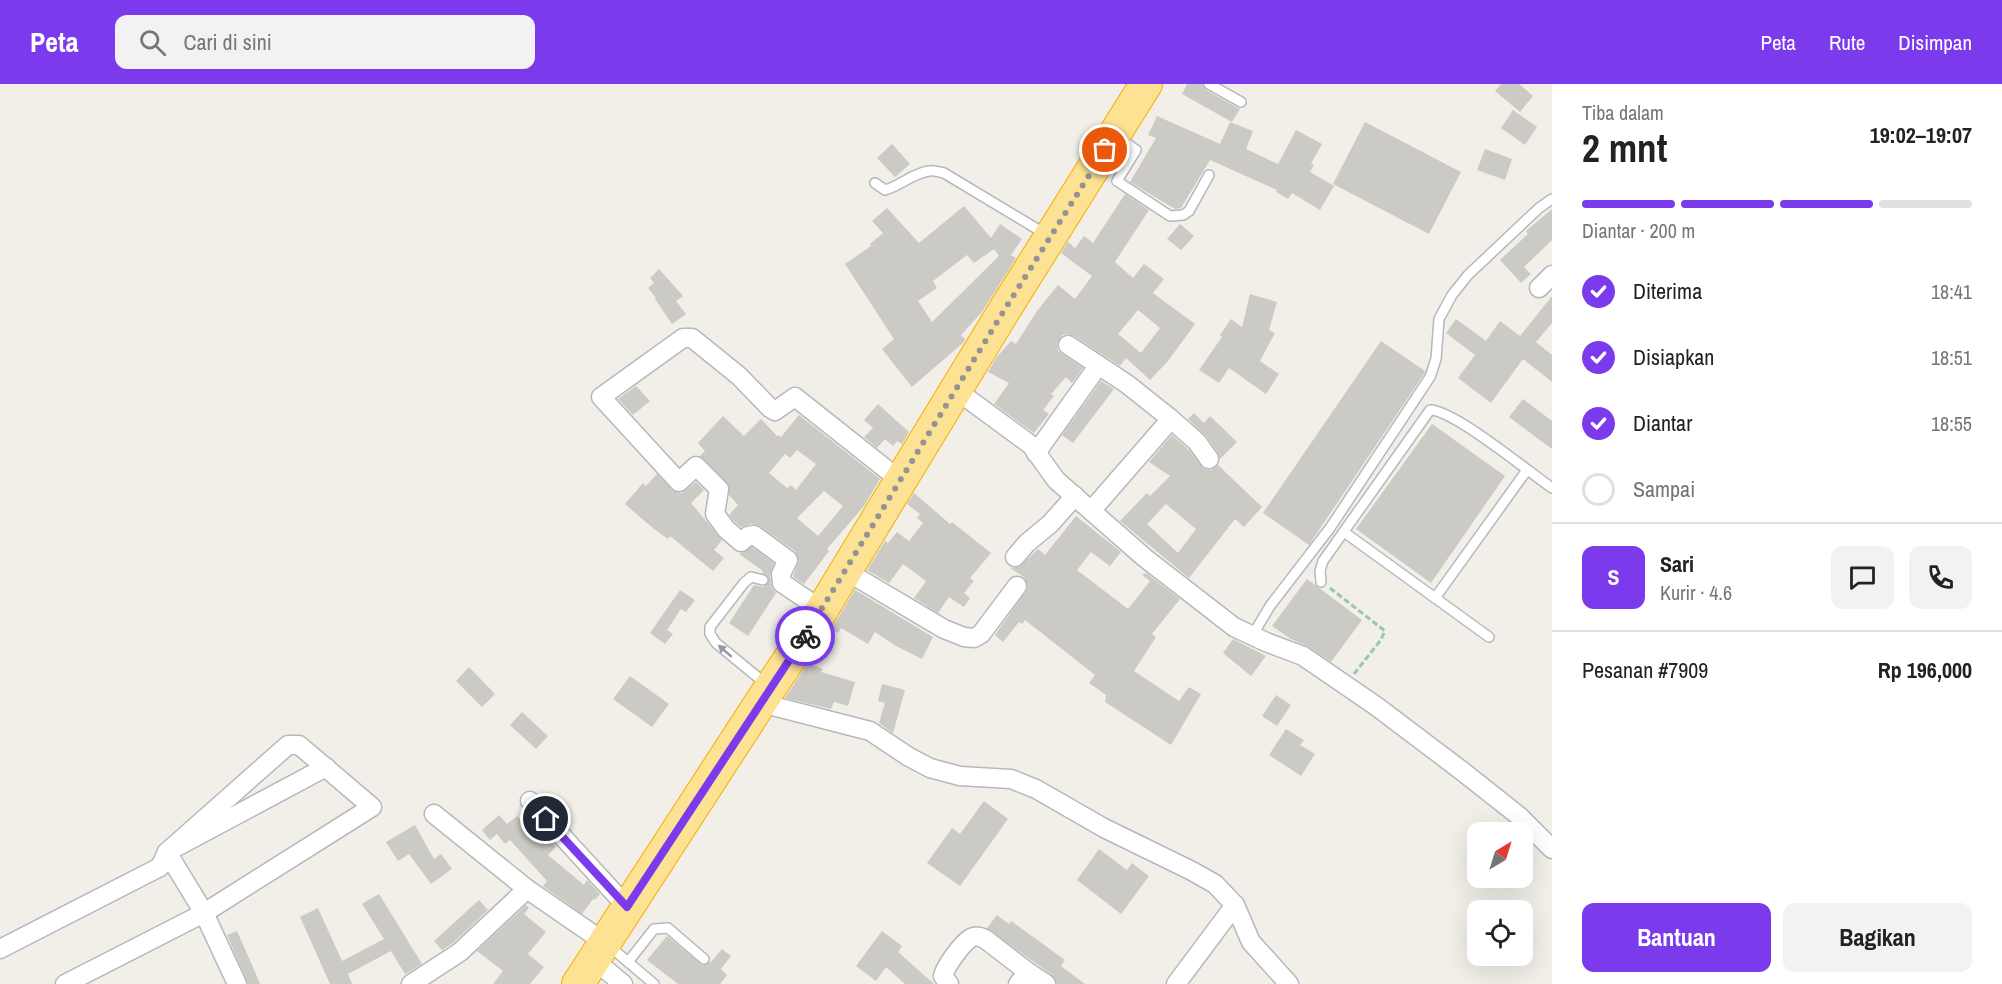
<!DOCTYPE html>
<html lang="id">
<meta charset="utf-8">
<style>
body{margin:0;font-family:"Archivo Narrow",sans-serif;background:#f2f2f2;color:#222;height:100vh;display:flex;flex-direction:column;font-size:22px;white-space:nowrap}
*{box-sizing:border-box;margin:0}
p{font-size:20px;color:#767676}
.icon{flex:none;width:33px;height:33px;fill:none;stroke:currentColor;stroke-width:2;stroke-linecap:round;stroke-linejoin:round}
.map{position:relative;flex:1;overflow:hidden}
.side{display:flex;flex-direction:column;background:#fff;width:450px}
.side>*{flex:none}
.needle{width:39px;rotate:38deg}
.fabs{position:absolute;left:1467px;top:738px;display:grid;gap:12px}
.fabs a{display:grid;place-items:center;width:66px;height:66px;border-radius:12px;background:#fff;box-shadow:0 6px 24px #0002;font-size:30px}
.pin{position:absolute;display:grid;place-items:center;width:51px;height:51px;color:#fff;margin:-26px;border:3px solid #fff;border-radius:50%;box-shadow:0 2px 6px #0007}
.courier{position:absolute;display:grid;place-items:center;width:60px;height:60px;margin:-30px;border:4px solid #7c3aed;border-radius:50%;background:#fff;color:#222;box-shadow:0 2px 8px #0007}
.summary em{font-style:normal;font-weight:800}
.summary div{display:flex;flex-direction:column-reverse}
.summary{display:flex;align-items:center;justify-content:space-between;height:102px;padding:0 30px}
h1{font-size:39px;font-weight:800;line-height:45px}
.bar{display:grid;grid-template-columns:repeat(4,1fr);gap:9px 6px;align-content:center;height:72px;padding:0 30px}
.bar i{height:8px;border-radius:4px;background:#e0e0e0}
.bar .on{background:#7c3aed}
.bar p{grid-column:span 4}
.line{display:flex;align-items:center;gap:15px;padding:0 30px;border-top:2px solid #e0e0e0}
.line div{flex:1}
.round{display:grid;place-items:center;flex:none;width:63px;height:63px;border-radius:12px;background:#f2f2f2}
ol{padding:0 30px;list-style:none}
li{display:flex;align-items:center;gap:18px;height:66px}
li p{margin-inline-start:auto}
li .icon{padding:6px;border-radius:50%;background:#7c3aed;color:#fff;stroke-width:4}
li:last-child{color:#767676}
li i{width:33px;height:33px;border:3px solid #e0e0e0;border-radius:50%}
.cta{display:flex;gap:12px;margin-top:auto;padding:12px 30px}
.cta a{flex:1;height:69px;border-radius:12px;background:#7c3aed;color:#fff;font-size:24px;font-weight:800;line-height:69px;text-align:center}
.cta a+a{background:#f2f2f2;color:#222}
header{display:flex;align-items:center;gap:36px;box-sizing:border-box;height:84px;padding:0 30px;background:#7c3aed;color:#fff}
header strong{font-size:28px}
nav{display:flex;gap:33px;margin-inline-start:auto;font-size:21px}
.search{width:420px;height:54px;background:#f2f2f2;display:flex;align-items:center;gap:15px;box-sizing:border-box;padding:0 21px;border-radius:12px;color:#767676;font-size:22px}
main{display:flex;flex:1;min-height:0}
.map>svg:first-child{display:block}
.building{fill:#cccac5;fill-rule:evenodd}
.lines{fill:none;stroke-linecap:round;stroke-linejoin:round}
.lane-casing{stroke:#b5b8bc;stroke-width:12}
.street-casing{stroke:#b5b8bc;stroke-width:21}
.highway-casing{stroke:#f9ab00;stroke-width:34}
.path{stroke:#9cc7a9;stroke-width:3;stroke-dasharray:6 3;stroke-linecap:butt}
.lane{stroke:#fff;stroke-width:9}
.street{stroke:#fff;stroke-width:18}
.highway{stroke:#fde293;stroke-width:32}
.oneway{fill:#979a9d}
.done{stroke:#929495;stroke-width:6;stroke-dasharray:0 10.8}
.route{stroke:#7c3aed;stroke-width:8}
</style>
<header>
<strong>Peta</strong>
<div class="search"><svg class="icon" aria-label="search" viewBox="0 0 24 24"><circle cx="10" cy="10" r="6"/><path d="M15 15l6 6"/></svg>Cari di sini</div>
<nav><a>Peta</a><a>Rute</a><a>Disimpan</a></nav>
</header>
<main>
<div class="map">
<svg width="1552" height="900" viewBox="0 0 1552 900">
<rect width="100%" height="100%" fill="#f1efe8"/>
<g class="building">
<polygon points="1187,0 1202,0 1206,6 1240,25 1232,38 1182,10"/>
<polygon points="1501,0 1519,0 1533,12 1520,28 1495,7"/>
<polygon points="1513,26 1537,43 1525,61 1501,44"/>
<polygon points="1157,32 1220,60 1230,38 1253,47 1246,65 1278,80 1296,46 1322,60 1311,80 1314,81 1310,88 1334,102 1320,126 1292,109 1288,115 1276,108 1277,106 1210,76 1181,124 1175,125 1130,98 1156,54 1148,51"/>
<polygon points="1365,38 1461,88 1429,150 1333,100"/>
<polygon points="892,60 910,80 895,93 877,74"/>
<polygon points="1485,65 1512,75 1505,96 1477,86"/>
<path d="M1125,110L1149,126L1115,178L1133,194L1144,180L1164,195L1153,209L1195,240L1168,277L1150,296L1126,274L1120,282L1074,252L1068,250L1062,251L1057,260L1058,267L1083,284L1072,299L1066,293L1051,310L1054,312L1043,326L1049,330L1034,349L994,320L1009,299L988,288L996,274L1011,257L1016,260L1037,227L1058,201L1075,215L1092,192L1061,169L1068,158L1075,164L1084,152L1093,159ZM1138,226L1160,244L1141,269L1118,250Z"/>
<path d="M964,122L991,154L1000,140L1022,155L1011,171L1016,174L982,228L961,251L965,255L964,258L912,303L882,265L894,255L845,180L871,162L870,160L883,149L872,137L887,124L919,159ZM994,165L999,172L932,238L918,217L937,204L933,197L967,171L974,179Z"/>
<polygon points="1552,125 1552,156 1524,183 1531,190 1521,199 1500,176 1528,150 1526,147"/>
<polygon points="1180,140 1194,152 1181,166 1167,155"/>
<polygon points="659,185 683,212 676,217 686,230 672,240 655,215 656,214 648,204 654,199 650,194"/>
<polygon points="1250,210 1277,218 1269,246 1275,249 1260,277 1279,290 1266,310 1229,284 1219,299 1199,286 1222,253 1220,251 1231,235 1242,243"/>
<polygon points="1552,212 1552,239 1536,258 1552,271 1552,298 1523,275 1491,319 1458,294 1475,271 1446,249 1456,235 1486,257 1500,237 1520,252"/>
<polygon points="1381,257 1425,287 1424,290 1309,461 1263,429"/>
<polygon points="1101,297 1114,305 1073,359 1062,351"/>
<polygon points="636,302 650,317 633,331 618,315"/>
<polygon points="1523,315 1552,337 1552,365 1509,333"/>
<polygon points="878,320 909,348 902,360 897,357 893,362 885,355 877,364 864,353 873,344 864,336"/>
<polygon points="1194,329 1204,339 1210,332 1237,358 1220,375 1218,369 1206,352 1188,335"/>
<path d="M799,331L880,395L864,422L827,465L829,467L804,500L793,493L799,476L795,467L760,442L752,440L741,443L734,437L729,431L738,421L729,411V401L700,372L705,367L698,359L723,332L744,352L761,335L777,352L778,351L781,353ZM797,366L816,380L796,406L791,401L787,404L769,389L785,370L790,374ZM824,407L843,422L818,452L797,434Z"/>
<polygon points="1432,340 1505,392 1431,499 1356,445"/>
<path d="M1172,351L1189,366L1204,385L1211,386L1218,381L1262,423L1244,443L1235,435L1189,494L1120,437L1147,409L1150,412L1170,392L1149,378ZM1166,420L1196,445L1178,469L1147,440Z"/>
<polygon points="657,390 675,408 682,409 696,398 704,406 691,419 722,456 714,466 724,474 713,487 670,452 668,455 654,445 625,420 643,399 646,402"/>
<polygon points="914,409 950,440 952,438 991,469 970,494 974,497 964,509 970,514 964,523 949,513 938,529 914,514 926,497 903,480 889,499 867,486 885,457 888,459 897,448 909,457 923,439 917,434 920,430 907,420"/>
<polygon points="1076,432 1121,468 1110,482 1091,468 1077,486 1128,525 1150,497 1142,491 1146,489 1180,515 1152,550 1156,553 1134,587 1179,617 1189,603 1201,610 1171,661 1105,618 1106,611 1089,599 1095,591 1025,536 1022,540 1019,538 1003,558 995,551 1028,504 1024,493 1010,484 1019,483 1038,465 1045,471"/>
<polygon points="752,463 774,479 770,491 772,504 776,509 748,552 729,539 754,501 764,503 769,498 768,492 762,489 763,487 739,470"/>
<polygon points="1307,495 1362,536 1331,578 1309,563 1291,555 1272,542"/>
<polygon points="680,506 695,516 686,528 681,525 667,546 673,550 665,560 650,549"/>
<polygon points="855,506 933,553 922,575 896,562 875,548 868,560 841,544 838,549 831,545"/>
<polygon points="1233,555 1266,572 1251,592 1223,569"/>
<polygon points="808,579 823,585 821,588 855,598 848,622 834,618 831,625 785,614"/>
<polygon points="469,583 495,610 482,623 456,597"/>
<polygon points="630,592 669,620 652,643 613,615"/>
<polygon points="882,600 905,606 893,649 879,639 885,619 878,617"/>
<polygon points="1276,611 1291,621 1277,642 1262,632"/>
<polygon points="522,628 548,652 536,665 510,641"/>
<polygon points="1286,645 1304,656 1300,661 1315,670 1301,692 1269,671"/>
<polygon points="984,717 1008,735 960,802 927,779 952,744 960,750"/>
<polygon points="499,731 507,740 517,732 538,757 545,750 556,763 548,771 584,801 587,796 600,810 595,816 593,815 582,830 543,802 547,797 510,756 505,760 497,750 490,756 482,746"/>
<polygon points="415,741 434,775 441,770 452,785 431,800 409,770 398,777 386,758"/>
<polygon points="1099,765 1127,786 1132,779 1149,792 1121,830 1077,796"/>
<polygon points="379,810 422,880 405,890 391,867 348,890 352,900 330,900 300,833 318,824 342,877 384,855 362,820"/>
<polygon points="479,816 488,826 453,859 442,866 434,857"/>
<polygon points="526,821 529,824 524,830 546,848 528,870 544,883 530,900 493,900 503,887 477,867"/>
<polygon points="997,831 1009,840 1011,837 1065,876 1061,882 1085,900 1057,900 1052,891 987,844"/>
<polygon points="237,847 252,881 260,900 248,900 227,851"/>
<polygon points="882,847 902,862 898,868 934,900 905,900 886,883 876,897 856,882"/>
<polygon points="667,852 702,881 711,878 722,865 731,872 721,885 727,891 720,900 678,900 647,876"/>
</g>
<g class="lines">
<defs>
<g id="lane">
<polyline points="1209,0 1241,18"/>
<polyline points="1119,54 1136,66 1117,97 1170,132 1183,131 1189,127 1209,91"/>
<path d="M875,99L885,106C900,102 913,89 929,87C933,86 939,88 944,89L1047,151"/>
<polyline points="1344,448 1489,553"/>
<polyline points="763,496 751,493 744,499 710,543 710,550 716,559 766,600"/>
<path d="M1321,498L1320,487L1323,477L1430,326C1454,326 1529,388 1552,404"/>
<polyline points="1435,514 1527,386"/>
<polyline points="1252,552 1270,522 1330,444 1430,293 1436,275 1439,235 1452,211 1468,191 1539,124 1552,115"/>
<polyline points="608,861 654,900"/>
<polyline points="628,878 654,845 668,844 704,875"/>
</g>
<g id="street">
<polyline points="1539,204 1552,191"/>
<polyline points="1068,261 1127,300 1171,335"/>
<polyline points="956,306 1031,361 1056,396 1145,474 1234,543 1266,558 1303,572 1376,622 1462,687 1519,732 1552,765"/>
<polyline points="1036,369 1098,282"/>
<polyline points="1091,427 1171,335 1197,358 1209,375"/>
<polyline points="1015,473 1027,459 1050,440 1075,412"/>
<polyline points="846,487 944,545 964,553 974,554 981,550 1017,502"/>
<polyline points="822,526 782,499 781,490 788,476 754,451 748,452 741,458 726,445 715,430 719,405 696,382 679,398 601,313 683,254 692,254 739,292 770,324 775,327 795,313 901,397"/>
<polyline points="761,619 870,647 909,673 930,684 960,692 1011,695 1036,705 1104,744 1192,787 1215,800 1235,821 1251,858 1289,900"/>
<polyline points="530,717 627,823"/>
<polyline points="434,730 527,805"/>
<polyline points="0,865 160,783 167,768 288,661 299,661 372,723 204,829 65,900"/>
<polyline points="593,875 623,900"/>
<polyline points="1028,888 1046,900"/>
<polyline points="237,900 204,829 167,768 326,683"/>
<polyline points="411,900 460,868 527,805 604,858"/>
<path d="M949,900L943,892C945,883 962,859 971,854C976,851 981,853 985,855L1028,888L1018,900"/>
<polyline points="1176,900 1235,821"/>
</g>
<polyline id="highway" points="578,900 770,604 817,534 1005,225 1146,0"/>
</defs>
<use href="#lane" class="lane-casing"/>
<use href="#street" class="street-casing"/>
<use href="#highway" class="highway-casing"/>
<polyline class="path" points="1330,504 1385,547 1380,557 1354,590"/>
<use href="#lane" class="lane"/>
<use href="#street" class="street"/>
<use href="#highway" class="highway"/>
</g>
<defs><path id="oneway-solid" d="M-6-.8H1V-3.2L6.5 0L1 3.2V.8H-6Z" transform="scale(1.5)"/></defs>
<use class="oneway" href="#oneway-solid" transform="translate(725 567) rotate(-139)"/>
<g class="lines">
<polyline class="done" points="805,552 1005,225 1105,66"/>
<polyline class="route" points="546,735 627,823 805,552"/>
</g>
</svg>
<div class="fabs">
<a><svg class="needle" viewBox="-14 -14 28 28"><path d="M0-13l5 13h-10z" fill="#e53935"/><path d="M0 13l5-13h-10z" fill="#767676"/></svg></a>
<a><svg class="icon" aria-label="locate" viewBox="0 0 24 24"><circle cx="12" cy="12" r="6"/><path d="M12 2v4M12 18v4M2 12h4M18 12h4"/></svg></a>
</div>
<div class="pin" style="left:1105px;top:66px;background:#ea580c"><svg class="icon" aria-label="bag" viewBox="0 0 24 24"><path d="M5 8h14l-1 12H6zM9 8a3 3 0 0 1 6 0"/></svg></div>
<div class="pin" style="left:546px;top:735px;background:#1f2937"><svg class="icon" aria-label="home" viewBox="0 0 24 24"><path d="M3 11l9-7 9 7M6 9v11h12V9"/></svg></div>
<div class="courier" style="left:805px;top:552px"><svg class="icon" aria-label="bike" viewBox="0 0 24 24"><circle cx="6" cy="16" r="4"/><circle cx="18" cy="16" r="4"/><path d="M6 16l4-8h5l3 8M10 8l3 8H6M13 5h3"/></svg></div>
</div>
<section class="side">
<div class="summary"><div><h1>2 mnt</h1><p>Tiba dalam</p></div><em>19:02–19:07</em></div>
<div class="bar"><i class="on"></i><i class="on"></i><i class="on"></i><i></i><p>Diantar · 200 m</p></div>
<ol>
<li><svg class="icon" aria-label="check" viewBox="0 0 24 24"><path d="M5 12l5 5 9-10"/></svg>Diterima<p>18:41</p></li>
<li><svg class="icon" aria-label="check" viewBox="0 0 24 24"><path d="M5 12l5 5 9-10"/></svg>Disiapkan<p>18:51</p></li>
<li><svg class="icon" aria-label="check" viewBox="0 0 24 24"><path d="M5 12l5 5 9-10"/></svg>Diantar<p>18:55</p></li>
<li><i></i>Sampai</li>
</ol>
<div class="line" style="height:108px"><b class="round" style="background:#7c3aed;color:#fff">S</b><div><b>Sari</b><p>Kurir · 4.6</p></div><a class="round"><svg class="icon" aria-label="chat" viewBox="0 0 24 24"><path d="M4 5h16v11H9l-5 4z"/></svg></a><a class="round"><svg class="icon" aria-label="phone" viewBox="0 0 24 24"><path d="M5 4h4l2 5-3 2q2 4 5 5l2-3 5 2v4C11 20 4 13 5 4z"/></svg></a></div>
<div class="line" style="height:78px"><div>Pesanan #7909</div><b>Rp 196,000</b></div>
<div class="cta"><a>Bantuan</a><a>Bagikan</a></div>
</section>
</main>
